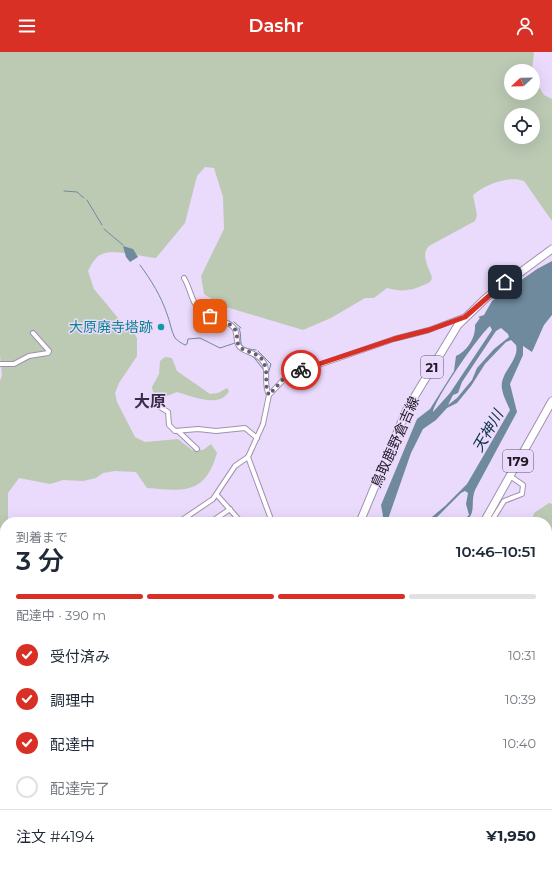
<!DOCTYPE html>
<html lang="ja">
<meta charset="utf-8">
<style>
body{margin:0;font-family:Montserrat,"Noto Sans JP",sans-serif;background:#f2f2f3;color:#1f2937;height:100vh;display:flex;flex-direction:column;font-size:15px;white-space:nowrap}
*{box-sizing:border-box;margin:0}
p{font-size:13px;color:#747a83}
.icon{flex:none;width:22px;height:22px;fill:none;stroke:currentColor;stroke-width:2;stroke-linecap:round;stroke-linejoin:round}
.map{position:relative;flex:1;overflow:hidden}
.panel{position:absolute;left:0px;top:465px;width:552px;height:352px;display:flex;flex-direction:column;background:#fff;border-radius:16px 16px 0 0;box-shadow:0 4px 16px #0002}
.panel>*{flex:none}
.needle{width:26px;rotate:248deg}
.fabs{position:absolute;left:504px;top:12px;display:grid;gap:8px}
.fabs a{display:grid;place-items:center;width:36px;height:36px;border-radius:50%;background:#fff;box-shadow:0 4px 16px #0002;font-size:20px}
.pin{position:absolute;display:grid;place-items:center;width:34px;height:34px;color:#fff;margin:-17px;border-radius:8px;box-shadow:0 2px 6px #0006}
.courier{position:absolute;display:grid;place-items:center;width:40px;height:40px;margin:-20px;border:3px solid #d93025;border-radius:50%;background:#fff;color:#222;box-shadow:0 1px 5px #0007}
.overview em{font-style:normal;font-weight:600}
.overview div{display:flex;flex-direction:column-reverse}
.overview{display:flex;align-items:center;justify-content:space-between;height:68px;padding:0 16px}
h1{font-size:26px;font-weight:600;line-height:30px}
.bar{display:grid;grid-template-columns:repeat(4,1fr);gap:6px 4px;align-content:center;height:48px;padding:0 16px}
.bar i{height:5px;border-radius:3px;background:#e0e1e3}
.bar .on{background:#d93025}
.bar p{grid-column:span 4}
.line{display:flex;align-items:center;gap:10px;padding:0 16px;border-top:1px solid #e0e1e3}
.line div{flex:1}
ol{padding:0 16px;list-style:none}
li{display:flex;align-items:center;gap:12px;height:44px}
li p{margin-inline-start:auto}
li .icon{padding:4px;border-radius:50%;background:#d93025;color:#fff;stroke-width:4}
li:last-child{color:#747a83}
li i{width:22px;height:22px;border:2px solid #e0e1e3;border-radius:50%}
header{display:flex;justify-content:space-between;align-items:center;height:52px;padding:0 16px;background:#d93025;color:#fff;font-size:18px;font-weight:600}
.map>svg:first-child{display:block}
.green{fill:#bccab4;fill-rule:evenodd}
.water{fill:#6f8a9d;fill-rule:evenodd}
.lines{fill:none;stroke-linecap:round;stroke-linejoin:round}
.stream{stroke:#6f8a9d;stroke-width:1}
.trunk-tunnel{stroke:#c2b4d1;stroke-width:7;stroke-dasharray:7 3.5;stroke-linecap:butt}
.minor-casing{stroke:#a091b0;stroke-width:6}
.primary-casing{stroke:#a091b0;stroke-width:9}
.trunk-casing{stroke:#a091b0;stroke-width:9}
.minor{stroke:#fff;stroke-width:4}
.primary{stroke:#fff;stroke-width:7}
.trunk{stroke:#fff;stroke-width:7}
.done{stroke:#675d71;stroke-width:4;stroke-dasharray:0 7.2}
.route{stroke:#d93025;stroke-width:5}
.culture-dot{fill:#0f9aa8;stroke:#eadafc;stroke-width:1.5}
.labels{text-anchor:middle;stroke-width:3;stroke-linejoin:round;paint-order:stroke}
.shield{fill:#eadafc;stroke:#5d5466;stroke-width:1}
.shield-label{font-size:13px;font-weight:bold;fill:#201a26}
.culture-label{font-size:14px;fill:#0d838f;stroke:#eadafc;text-anchor:end}
.street-label{font-size:14px;fill:#201a26;stroke:#eadafc}
.water-label{font-size:15px;font-style:italic;fill:#092f45;stroke:#eadafc}
.quarter-label{font-size:16px;font-weight:bold;fill:#392c46;stroke:#eadafc}
</style>
<header><svg class="icon" aria-label="menu" viewBox="0 0 24 24"><path d="M4 6h16M4 12h16M4 18h16"/></svg>Dashr<svg class="icon" aria-label="person" viewBox="0 0 24 24"><circle cx="12" cy="8" r="4"/><path d="M4 21q1-7 8-7t8 7"/></svg></header>
<div class="map">
<svg width="552" height="817" viewBox="0 0 552 817">
<rect width="100%" height="100%" fill="#eadafc"/>
<g class="green">
<path d="M0,0H534L532,19H511V41H533V25L544,43L552,47V169L524,129C509,123 485,133 473,143L477,163L475,169L429,194C420,203 429,215 432,226L430,230C414,238 404,241 387,236L374,246H365L331,266L303,278L223,254L204,242L201,224L224,177L223,145L214,116L205,115L197,124L185,171L156,206C144,205 113,197 102,202C95,205 91,213 88,219L94,237L118,266L133,279L137,286V304L119,331L115,341L117,350L135,385L145,390L178,387L192,398H203L211,392L217,401C205,443 184,439 147,436L136,420L115,419L103,421L96,426L83,429L63,428L50,432L19,426L8,441V470H5V474L0,476V329L2,323L0,303ZM511,63H533V85H511Z"/>
<path d="M165,305L172,306L177,319L210,342L218,341L227,336L229,339C220,357 191,344 177,340L162,346L154,345L152,335L159,322L160,309Z"/>
<polygon points="549,451 552,452 552,599 547,600 547,470 532,470 534,461"/>
<polygon points="552,633 552,679 548,679 547,634"/>
<polygon points="547,774 552,774 552,817 373,817 383,812 547,812"/>
</g>
<g class="water">
<polygon points="123,194 133,197 138,205 130,210 126,205"/>
<path d="M552,209V263L544,273L532,300L523,294V303L510,332L517,360L475,438C470,452 477,458 466,470H462L469,463L466,452L468,441L465,439L461,441L432,470H426L445,454L467,432L510,358C507,351 503,344 502,337C499,321 520,308 516,293L511,288L506,290L485,312L471,334L457,351L447,356L436,368L423,377L411,401L387,470H382L383,464L381,453L417,367L430,357L454,319L456,304C467,299 476,286 475,273L480,266L478,265L484,263L492,249L537,217ZM490,274L492,278L450,341L433,360C435,347 479,283 490,274ZM501,276L508,282L509,285L494,297L477,316L472,328L457,346L448,353L453,343L458,341L462,330L496,279Z"/>
<path d="M18,812H107C90,817 74,813 57,817H5Z"/>
</g>
<g class="lines">
<g class="stream">
<polyline points="64,139 77,140 84,146"/>
<polyline points="87,148 102,173"/>
<polyline points="104,177 123,193"/>
<path d="M140,213C151,228 161,244 167,262C170,269 171,279 175,286C178,289 181,291 185,293L187,292L188,287L200,286L220,296L235,291"/>
<polyline points="234,270 241,276"/>
<path d="M239,276C244,290 234,296 256,298"/>
<polyline points="258,299 271,312 268,322"/>
<polyline points="252,303 263,317"/>
<polyline points="0,759 5,757"/>
<polyline points="339,812 340,812"/>
<polyline points="148,817 154,813"/>
</g>
<polyline class="trunk-tunnel" points="547,524 552,522"/>
<defs>
<g id="minor">
<path d="M184,226C191,237 191,251 201,259C210,267 227,267 234,276C238,281 235,288 239,294C243,301 257,299 264,311C269,320 263,332 269,343"/>
<polyline points="0,312 14,312 29,304 48,301 49,299 33,281"/>
<polyline points="160,355 168,360 169,373 175,379 198,377 216,379 245,376 257,386"/>
<polyline points="178,379 197,397"/>
<polyline points="248,405 272,470"/>
<polyline points="217,443 241,470"/>
<polyline points="179,470 213,447 235,414 248,405 263,372 269,343 287,324 394,287 429,278 463,265"/>
<polyline points="211,470 230,457"/>
<polyline points="491,470 504,449 522,442 523,433 510,424"/>
<polyline points="0,521 5,520"/>
<polyline points="0,566 5,564"/>
<polyline points="0,614 5,627"/>
<polyline points="0,662 5,660"/>
<polyline points="0,710 5,708"/>
<polyline points="547,712 552,710"/>
<polyline points="0,757 5,755"/>
<polyline points="220,812 220,817"/>
<polyline points="156,817 156,814 159,812"/>
</g>
<g id="primary">
<polyline points="360,470 407,357 458,273 487,245 552,197"/>
<polyline points="0,773 5,769"/>
</g>
<g id="trunk">
<polyline points="484,470 552,349"/>
<polyline points="131,817 136,812"/>
<polyline points="139,817 145,812"/>
</g>
</defs>
<use href="#minor" class="minor-casing"/>
<use href="#primary" class="primary-casing"/>
<use href="#trunk" class="trunk-casing"/>
<use href="#minor" class="minor"/>
<use href="#primary" class="primary"/>
<use href="#trunk" class="trunk"/>
</g>
<g class="lines">
<path class="done" d="M210,264C217,268 229,270 234,276C239,282 235,292 241,296C250,302 261,300 265,314C268,324 264,333 269,343L286,324L301,318"/>
<polyline class="route" points="301,318 394,287 429,278 465,265 505,230"/>
</g>
<circle class="culture-dot" cx="161" cy="275" r="4"/>
<g class="labels">
<g class="shield">
<rect x="421" y="304" width="22" height="22" rx="3"/>
<rect x="503" y="398" width="30" height="22" rx="3"/>
</g>
<g class="shield-label">
<text x="432" y="320">21</text>
<text x="518" y="414">179</text>
</g>
<g class="culture-label">
<text x="153" y="280">大原廃寺塔跡</text>
</g>
<g class="street-label">
<text transform="translate(395 390) rotate(-66)" y="5">鳥取鹿野倉吉線</text>
</g>
<g class="water-label">
<text transform="translate(488 379) rotate(-60)" y="5">天神川</text>
</g>
<g class="quarter-label">
<text x="150" y="355">大原</text>
</g>
</g>
</svg>
<div class="fabs">
<a><svg class="needle" viewBox="-14 -14 28 28"><path d="M0-13l5 13h-10z" fill="#e53935"/><path d="M0 13l5-13h-10z" fill="#747a83"/></svg></a>
<a><svg class="icon" aria-label="locate" viewBox="0 0 24 24"><circle cx="12" cy="12" r="6"/><path d="M12 2v4M12 18v4M2 12h4M18 12h4"/></svg></a>
</div>
<div class="pin" style="left:210px;top:264px;background:#ea580c"><svg class="icon" aria-label="bag" viewBox="0 0 24 24"><path d="M5 8h14l-1 12H6zM9 8a3 3 0 0 1 6 0"/></svg></div>
<div class="pin" style="left:505px;top:230px;background:#1f2937"><svg class="icon" aria-label="home" viewBox="0 0 24 24"><path d="M3 11l9-7 9 7M6 9v11h12V9"/></svg></div>
<div class="courier" style="left:301px;top:318px"><svg class="icon" aria-label="bike" viewBox="0 0 24 24"><circle cx="6" cy="16" r="4"/><circle cx="18" cy="16" r="4"/><path d="M6 16l4-8h5l3 8M10 8l3 8H6M13 5h3"/></svg></div>
<section class="panel">
<div class="overview"><div><h1>3 分</h1><p>到着まで</p></div><em>10:46–10:51</em></div>
<div class="bar"><i class="on"></i><i class="on"></i><i class="on"></i><i></i><p>配達中 · 390 m</p></div>
<ol>
<li><svg class="icon" aria-label="check" viewBox="0 0 24 24"><path d="M5 12l5 5 9-10"/></svg>受付済み<p>10:31</p></li>
<li><svg class="icon" aria-label="check" viewBox="0 0 24 24"><path d="M5 12l5 5 9-10"/></svg>調理中<p>10:39</p></li>
<li><svg class="icon" aria-label="check" viewBox="0 0 24 24"><path d="M5 12l5 5 9-10"/></svg>配達中<p>10:40</p></li>
<li><i></i>配達完了</li>
</ol>
<div class="line" style="height:52px"><div>注文 #4194</div><b>¥1,950</b></div>
</section>
</div>
